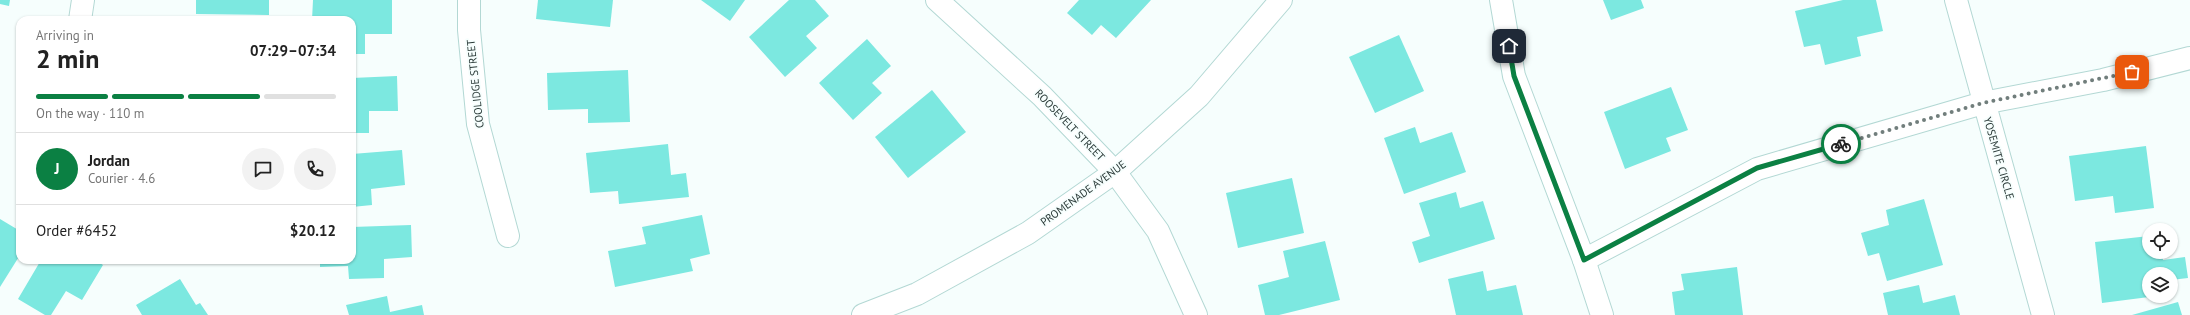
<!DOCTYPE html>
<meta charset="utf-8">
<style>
body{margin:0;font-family:"PT Sans",sans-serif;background:#f2f2f2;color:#222;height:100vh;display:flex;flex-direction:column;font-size:15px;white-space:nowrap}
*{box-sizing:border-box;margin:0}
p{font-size:13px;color:#767676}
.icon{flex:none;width:22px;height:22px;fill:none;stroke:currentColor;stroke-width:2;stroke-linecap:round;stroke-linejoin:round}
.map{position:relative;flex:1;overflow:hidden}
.drawer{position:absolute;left:16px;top:16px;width:340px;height:248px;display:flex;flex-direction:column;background:#fff;border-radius:12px;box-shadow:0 1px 3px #0004}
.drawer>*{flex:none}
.controls{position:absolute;left:2142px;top:223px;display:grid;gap:8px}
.controls a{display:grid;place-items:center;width:36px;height:36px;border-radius:50%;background:#fff;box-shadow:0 1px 3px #0004;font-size:20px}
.pin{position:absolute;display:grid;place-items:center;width:34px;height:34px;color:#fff;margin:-17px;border-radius:8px;box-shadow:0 2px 6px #0006}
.courier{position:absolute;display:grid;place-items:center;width:40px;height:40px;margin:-20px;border:3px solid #0b8043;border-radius:50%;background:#fff;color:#222;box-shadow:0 1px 5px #0007}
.head em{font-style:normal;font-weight:700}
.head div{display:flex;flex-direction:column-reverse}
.head{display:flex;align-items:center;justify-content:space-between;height:68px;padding:0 20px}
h1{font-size:26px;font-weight:700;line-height:30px}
.bar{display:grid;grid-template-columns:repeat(4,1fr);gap:6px 4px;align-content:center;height:48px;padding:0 20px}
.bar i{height:5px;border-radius:3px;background:#e0e0e0}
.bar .active{background:#0b8043}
.bar p{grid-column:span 4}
.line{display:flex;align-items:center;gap:10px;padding:0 20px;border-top:1px solid #e0e0e0}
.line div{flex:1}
.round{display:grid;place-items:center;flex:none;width:42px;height:42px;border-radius:21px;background:#f2f2f2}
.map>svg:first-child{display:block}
.building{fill:#7ce8e0}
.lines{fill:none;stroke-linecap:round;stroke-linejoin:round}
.minor-casing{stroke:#b3d8d4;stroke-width:24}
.major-casing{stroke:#b3d8d4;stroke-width:24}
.minor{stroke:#fff;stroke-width:22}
.major{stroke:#fff;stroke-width:22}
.done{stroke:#717e7c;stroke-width:4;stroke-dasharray:0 7.2}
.route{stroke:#0b8043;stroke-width:5}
.labels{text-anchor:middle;stroke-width:3.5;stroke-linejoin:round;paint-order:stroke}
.street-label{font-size:11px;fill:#2a3937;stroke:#f6fefd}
</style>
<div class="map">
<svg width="2190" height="315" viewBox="0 0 2190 315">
<rect width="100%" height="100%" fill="#f6fefd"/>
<g class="building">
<polygon points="0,0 10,0 9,6 0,4"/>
<polygon points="196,0 269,0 269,15 196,14"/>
<polygon points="313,0 392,0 392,34 365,34 365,54 352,54 352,20 312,20"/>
<polygon points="538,0 613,0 610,27 536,19"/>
<polygon points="701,0 745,0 730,21"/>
<polygon points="789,0 815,0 829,16 806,36 817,48 785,77 749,37"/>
<polygon points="1079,0 1151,0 1116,38 1101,25 1092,35 1067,13"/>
<polygon points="1603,0 1641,0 1644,8 1611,20"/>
<polygon points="1843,0 1876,0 1883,31 1857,37 1861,56 1825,65 1820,44 1804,47 1795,11"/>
<polygon points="1399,35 1424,91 1375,113 1349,57"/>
<polygon points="867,39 891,66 872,83 882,93 853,120 819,83"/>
<polygon points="628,70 630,122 588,123 588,109 548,110 547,73"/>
<polygon points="397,76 398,111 369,111 369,133 352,133 352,78"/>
<polygon points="1671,87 1688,130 1666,138 1671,151 1625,169 1604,112"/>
<polygon points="932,90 966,132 908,178 875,137"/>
<polygon points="1415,127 1420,143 1452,132 1466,172 1404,194 1384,138"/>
<polygon points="668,144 671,175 686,173 689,197 619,204 618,191 590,193 586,153"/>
<polygon points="2146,146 2154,208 2115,213 2113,196 2075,201 2069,156"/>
<polygon points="402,150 405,185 371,189 372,205 352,207 352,154"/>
<polygon points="1292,178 1304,233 1238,248 1226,193"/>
<polygon points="1456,192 1460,208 1483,201 1495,239 1419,263 1412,242 1430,236 1419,203"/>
<polygon points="1924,199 1943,265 1887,281 1879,253 1868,256 1861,233 1889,225 1886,210"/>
<polygon points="702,215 710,254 690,259 693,271 615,287 608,251 646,244 642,227"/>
<polygon points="0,219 20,231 20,255 0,287"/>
<polygon points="411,225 412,257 384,259 384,278 349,279 348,266 320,267 320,260 352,260 352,227"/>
<polygon points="2149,236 2149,252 2162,252 2163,260 2185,257 2188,278 2171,280 2171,274 2149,274 2149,297 2102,303 2095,242"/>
<polygon points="1325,241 1340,300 1279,315 1265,315 1258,285 1289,277 1283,251"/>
<polygon points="41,260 95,260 103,265 82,300 66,291 51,315 45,315 18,299"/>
<polygon points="1737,267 1743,315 1675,315 1672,292 1684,290 1681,274"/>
<polygon points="1483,271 1487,291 1516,285 1523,315 1456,315 1448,279"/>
<polygon points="180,279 196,305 200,303 208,315 142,315 136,305"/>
<polygon points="1919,285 1923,303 1955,295 1960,315 1888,315 1883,293"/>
<polygon points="387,296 390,312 422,305 424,315 349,315 346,305"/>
<polygon points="2178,302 2182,315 2132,315"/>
</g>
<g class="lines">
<defs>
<g id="minor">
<polyline points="469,0 469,30 478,124 508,236"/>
<polyline points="937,0 1042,96 1115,172 1158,231 1196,315"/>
<polyline points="1501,0 1514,76 1584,260 1602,315"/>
<polyline points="1956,0 2043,315"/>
<polyline points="80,20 83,0"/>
<polyline points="1584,260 1757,169 1983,103 2103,80 2190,58"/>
</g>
<polyline id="major" points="863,315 917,294 1028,233 1115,172 1199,96 1281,0"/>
</defs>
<use href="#minor" class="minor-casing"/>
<use href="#major" class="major-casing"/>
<use href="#minor" class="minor"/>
<use href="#major" class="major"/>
</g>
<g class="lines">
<polyline class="done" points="1841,144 1983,103 2132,72"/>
<polyline class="route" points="1509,46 1514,76 1584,260 1757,168 1841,144"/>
</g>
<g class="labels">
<g class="street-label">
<text transform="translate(475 84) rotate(-96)" y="4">COOLIDGE STREET</text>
<text transform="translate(1070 125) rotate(46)" y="4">ROOSEVELT STREET</text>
<text transform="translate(1999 158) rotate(74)" y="4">YOSEMITE CIRCLE</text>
<text transform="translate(1083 193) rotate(-36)" y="4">PROMENADE AVENUE</text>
</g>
</g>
</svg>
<div class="controls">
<a><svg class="icon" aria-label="locate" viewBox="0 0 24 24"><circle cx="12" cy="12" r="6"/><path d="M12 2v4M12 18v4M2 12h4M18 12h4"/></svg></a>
<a><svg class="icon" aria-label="layers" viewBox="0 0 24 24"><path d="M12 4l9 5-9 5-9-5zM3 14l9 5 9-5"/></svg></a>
</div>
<div class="pin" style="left:2132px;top:72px;background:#ea580c"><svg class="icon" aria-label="bag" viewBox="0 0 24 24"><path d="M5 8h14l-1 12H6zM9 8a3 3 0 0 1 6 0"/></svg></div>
<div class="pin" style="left:1509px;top:46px;background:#1f2937"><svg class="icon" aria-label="home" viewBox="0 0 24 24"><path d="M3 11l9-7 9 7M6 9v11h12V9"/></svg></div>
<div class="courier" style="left:1841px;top:144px"><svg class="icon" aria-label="bike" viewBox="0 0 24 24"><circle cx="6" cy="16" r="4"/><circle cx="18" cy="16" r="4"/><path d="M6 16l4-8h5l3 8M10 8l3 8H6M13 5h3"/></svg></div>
<section class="drawer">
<div class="head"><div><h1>2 min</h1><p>Arriving in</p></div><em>07:29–07:34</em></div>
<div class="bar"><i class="active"></i><i class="active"></i><i class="active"></i><i></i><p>On the way · 110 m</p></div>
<div class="line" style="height:72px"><b class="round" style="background:#0b8043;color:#fff">J</b><div><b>Jordan</b><p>Courier · 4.6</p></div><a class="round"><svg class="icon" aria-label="chat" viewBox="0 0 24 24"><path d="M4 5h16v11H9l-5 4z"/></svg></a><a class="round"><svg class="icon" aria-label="phone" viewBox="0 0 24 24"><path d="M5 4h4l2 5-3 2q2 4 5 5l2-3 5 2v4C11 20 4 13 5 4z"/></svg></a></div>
<div class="line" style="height:52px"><div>Order #6452</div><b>$20.12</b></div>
</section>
</div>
